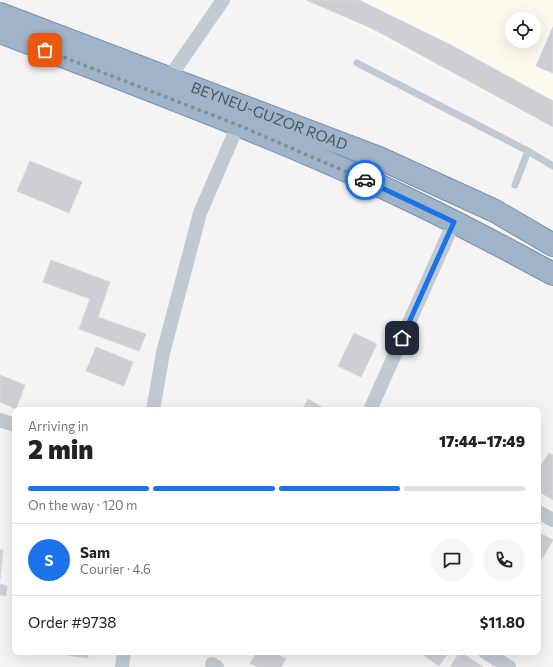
<!DOCTYPE html>
<meta charset="utf-8">
<style>
body{margin:0;font-family:Commissioner,sans-serif;background:#f6f6f6;color:#222;height:100vh;display:flex;flex-direction:column;font-size:15px;white-space:nowrap}
*{box-sizing:border-box;margin:0}
p{font-size:13px;color:#767676}
.icon{flex:none;width:22px;height:22px;fill:none;stroke:currentColor;stroke-width:2;stroke-linecap:round;stroke-linejoin:round}
.map{position:relative;flex:1;overflow:hidden}
.side{position:absolute;left:12px;top:407px;width:529px;height:248px;display:flex;flex-direction:column;background:#fff;border-radius:8px;box-shadow:0 4px 16px #0002}
.side>*{flex:none}
.controls{position:absolute;left:505px;top:12px;display:grid;gap:8px}
.controls a{display:grid;place-items:center;width:36px;height:36px;border-radius:50%;background:#fff;box-shadow:0 4px 16px #0002;font-size:20px}
.pin{position:absolute;display:grid;place-items:center;width:34px;height:34px;color:#fff;margin:-17px;border-radius:8px;box-shadow:0 2px 6px #0006}
.courier{position:absolute;display:grid;place-items:center;width:40px;height:40px;margin:-20px;border:3px solid #1a73e8;border-radius:50%;background:#fff;color:#222;box-shadow:0 1px 5px #0007}
.head em{font-style:normal;font-weight:800}
.head div{display:flex;flex-direction:column-reverse}
.head{display:flex;align-items:center;justify-content:space-between;height:68px;padding:0 16px}
h1{font-size:26px;font-weight:800;line-height:30px}
.bar{display:grid;grid-template-columns:repeat(4,1fr);gap:6px 4px;align-content:center;height:48px;padding:0 16px}
.bar i{height:5px;border-radius:3px;background:#e0e0e0}
.bar .current{background:#1a73e8}
.bar p{grid-column:span 4}
.line{display:flex;align-items:center;gap:10px;padding:0 16px;border-top:1px solid #e0e0e0}
.line div{flex:1}
.round{display:grid;place-items:center;flex:none;width:42px;height:42px;border-radius:21px;background:#f6f6f6}
.map>svg:first-child{display:block}
.commercial{fill:#fdf9ef;fill-rule:evenodd}
.building{fill:#cdcfd5;stroke:#d7d9de}
.lines{fill:none;stroke-linecap:round;stroke-linejoin:round}
.trunk-casing{stroke:#7690ad;stroke-width:24}
.service{stroke:#c1cad2;stroke-width:7}
.minor{stroke:#c1cad2;stroke-width:14}
.trunk{stroke:#9fb4c9;stroke-width:22}
.done{stroke:#868d94;stroke-width:4;stroke-dasharray:0 7.2}
.route{stroke:#1a73e8;stroke-width:5}
.labels{text-anchor:middle;stroke-width:4;stroke-linejoin:round;paint-order:stroke}
.street-label{font-size:15px;fill:#4a5661;stroke:#fff}
</style>
<div class="map">
<svg width="553" height="667" viewBox="0 0 553 667">
<rect width="100%" height="100%" fill="#f5f3f3"/>
<path class="commercial" d="M309,0H553V128ZM512,19H534V41H512Z"/>
<g class="building">
<polygon points="306,0 359,0 451,45 553,101 553,127 373,29"/>
<polygon points="553,27 553,73 536,66"/>
<polygon points="30,161 82,182 69,213 17,191"/>
<polygon points="51,260 110,282 98,317 146,334 139,351 79,329 90,299 43,282"/>
<polygon points="354,333 377,344 361,377 338,366"/>
<polygon points="96,347 133,362 124,386 86,371"/>
<polygon points="0,375 25,385 16,409 0,402"/>
<polygon points="308,399 327,410 302,410"/>
<polygon points="549,453 553,455 553,500 538,491 538,470"/>
<polygon points="538,532 553,540 542,559 538,556"/>
<polygon points="0,550 3,550 0,579"/>
<polygon points="0,584 7,586 6,596 0,595"/>
<polygon points="67,652 88,652 88,658 66,655"/>
<polygon points="257,652 273,652 286,659 281,667 257,667 250,663"/>
<polygon points="419,652 449,652 439,666"/>
<polygon points="460,652 461,652 483,667 450,667"/>
</g>
<g class="lines">
<defs>
<g id="trunk">
<path id="s1" d="M0,14L379,158L495,211L553,245"/>
<path d="M0,32C127,81 256,129 380,186C439,213 496,243 553,274"/>
</g>
</defs>
<use href="#trunk" class="trunk-casing"/>
<g class="service">
<polyline points="357,63 528,151"/>
<polyline points="515,185 528,151 553,166"/>
</g>
<g class="minor">
<polyline points="169,78 223,0"/>
<polyline points="153,410 163,353 200,213 238,125"/>
<polyline points="370,410 454,222"/>
<polyline points="0,420 15,425"/>
<polyline points="538,512 553,520"/>
<polyline points="485,652 509,667"/>
<polyline points="212,664 217,667"/>
<polyline points="122,667 124,652"/>
</g>
<use href="#trunk" class="trunk"/>
</g>
<g class="lines">
<polyline class="done" points="45,50 238,125 365,180"/>
<polyline class="route" points="365,180 454,222 402,338"/>
</g>
<g class="labels">
<g class="street-label">
<text dy="5" stroke="none"><textPath href="#s1" startOffset="288">BEYNEU-GUZOR ROAD</textPath></text>
</g>
</g>
</svg>
<div class="controls">
<a><svg class="icon" aria-label="locate" viewBox="0 0 24 24"><circle cx="12" cy="12" r="6"/><path d="M12 2v4M12 18v4M2 12h4M18 12h4"/></svg></a>
</div>
<div class="pin" style="left:45px;top:50px;background:#ea580c"><svg class="icon" aria-label="bag" viewBox="0 0 24 24"><path d="M5 8h14l-1 12H6zM9 8a3 3 0 0 1 6 0"/></svg></div>
<div class="pin" style="left:402px;top:338px;background:#1f2937"><svg class="icon" aria-label="home" viewBox="0 0 24 24"><path d="M3 11l9-7 9 7M6 9v11h12V9"/></svg></div>
<div class="courier" style="left:365px;top:180px"><svg class="icon" aria-label="car" viewBox="0 0 24 24"><path d="M5 17H2v-5l4-1 3-4h7l3 4 3 1v5h-3M9 17h6M6 11h13"/><circle cx="7" cy="17" r="2"/><circle cx="17" cy="17" r="2"/></svg></div>
<section class="side">
<div class="head"><div><h1>2 min</h1><p>Arriving in</p></div><em>17:44–17:49</em></div>
<div class="bar"><i class="current"></i><i class="current"></i><i class="current"></i><i></i><p>On the way · 120 m</p></div>
<div class="line" style="height:72px"><b class="round" style="background:#1a73e8;color:#fff">S</b><div><b>Sam</b><p>Courier · 4.6</p></div><a class="round"><svg class="icon" aria-label="chat" viewBox="0 0 24 24"><path d="M4 5h16v11H9l-5 4z"/></svg></a><a class="round"><svg class="icon" aria-label="phone" viewBox="0 0 24 24"><path d="M5 4h4l2 5-3 2q2 4 5 5l2-3 5 2v4C11 20 4 13 5 4z"/></svg></a></div>
<div class="line" style="height:52px"><div>Order #9738</div><b>$11.80</b></div>
</section>
</div>
